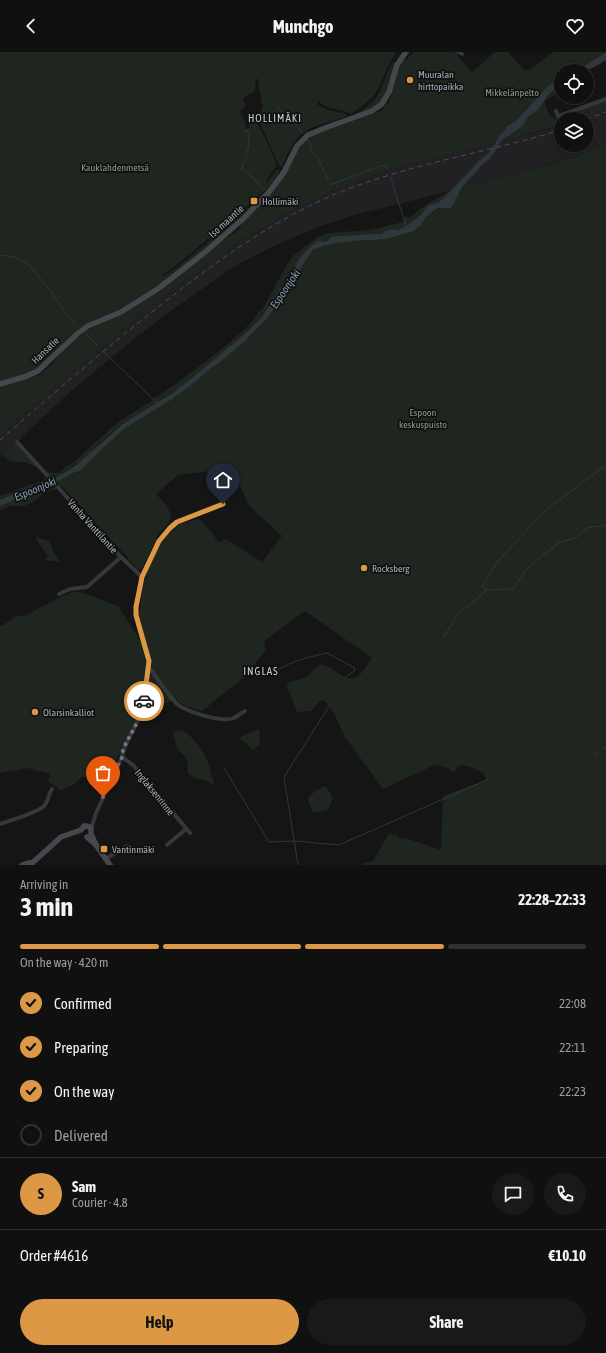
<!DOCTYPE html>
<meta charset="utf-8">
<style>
body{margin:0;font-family:"Asap Condensed",sans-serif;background:#191919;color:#f1f3f6;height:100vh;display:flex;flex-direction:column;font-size:15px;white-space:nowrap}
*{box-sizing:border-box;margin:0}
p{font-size:13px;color:#9c9d9f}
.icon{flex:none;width:22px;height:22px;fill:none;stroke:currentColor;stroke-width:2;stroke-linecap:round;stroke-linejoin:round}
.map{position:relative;height:813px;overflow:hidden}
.details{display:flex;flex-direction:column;background:#101010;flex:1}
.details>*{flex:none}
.buttons{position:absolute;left:554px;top:12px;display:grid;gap:8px}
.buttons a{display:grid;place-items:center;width:40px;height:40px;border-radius:50%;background:#101010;box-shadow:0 2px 6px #0003,0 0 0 1px #303030;font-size:20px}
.pin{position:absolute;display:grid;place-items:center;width:34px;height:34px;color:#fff;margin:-41px -17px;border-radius:50% 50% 50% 0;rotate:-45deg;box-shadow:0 0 4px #0007}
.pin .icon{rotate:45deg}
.courier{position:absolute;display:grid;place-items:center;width:40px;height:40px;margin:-20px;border:3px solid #dd9846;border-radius:50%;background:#fff;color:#222;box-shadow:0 1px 5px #0007}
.summary em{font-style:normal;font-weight:700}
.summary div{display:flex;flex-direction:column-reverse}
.summary{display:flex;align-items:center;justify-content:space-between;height:68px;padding:0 20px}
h1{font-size:26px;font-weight:700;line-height:30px}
.bar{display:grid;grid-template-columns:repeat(4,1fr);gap:6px 4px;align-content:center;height:48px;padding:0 20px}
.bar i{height:5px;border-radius:3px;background:#303030}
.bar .active{background:#dd9846}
.bar p{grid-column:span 4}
.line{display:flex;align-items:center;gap:10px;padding:0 20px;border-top:1px solid #303030}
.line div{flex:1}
.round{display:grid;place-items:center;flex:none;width:42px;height:42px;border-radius:21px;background:#191919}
ol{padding:0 20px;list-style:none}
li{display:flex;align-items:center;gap:12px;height:44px}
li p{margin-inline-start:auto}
li .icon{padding:4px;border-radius:50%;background:#dd9846;color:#111;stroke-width:4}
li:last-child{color:#9c9d9f}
li i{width:22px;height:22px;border:2px solid #303030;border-radius:50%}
.action{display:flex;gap:8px;margin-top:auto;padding:8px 20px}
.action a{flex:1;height:46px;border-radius:24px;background:#dd9846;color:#111;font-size:16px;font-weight:700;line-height:46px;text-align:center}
.action a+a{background:#191919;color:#f1f3f6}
header{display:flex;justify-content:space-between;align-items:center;height:52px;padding:0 20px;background:#101010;font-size:18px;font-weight:700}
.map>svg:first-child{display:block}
.built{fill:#212123}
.green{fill:#1f261f}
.water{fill:#2e373b}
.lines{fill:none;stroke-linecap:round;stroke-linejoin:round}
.stream{stroke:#2e373b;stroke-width:1}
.street{stroke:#36373b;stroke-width:4}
.secondary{stroke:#44474b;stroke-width:5.5}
.rail{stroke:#4b4e52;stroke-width:1;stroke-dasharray:5 4;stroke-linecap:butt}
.done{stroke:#75787d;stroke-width:4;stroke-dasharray:0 7.2}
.route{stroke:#dd9846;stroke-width:5}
.poi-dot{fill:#dd9846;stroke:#101011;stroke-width:1.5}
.labels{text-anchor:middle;stroke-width:3.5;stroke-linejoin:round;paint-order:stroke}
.poi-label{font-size:10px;fill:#a8adb5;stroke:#101011;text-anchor:start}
.park-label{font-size:10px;fill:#839e81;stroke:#101011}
.street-label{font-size:10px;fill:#a8adb5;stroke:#101011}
.neighbourhood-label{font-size:11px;letter-spacing:1px;fill:#c8ccd1;stroke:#101011}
.water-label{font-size:11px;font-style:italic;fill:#839eac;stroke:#101011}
</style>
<header><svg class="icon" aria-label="back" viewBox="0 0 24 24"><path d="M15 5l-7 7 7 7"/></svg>Munchgo<svg class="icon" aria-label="heart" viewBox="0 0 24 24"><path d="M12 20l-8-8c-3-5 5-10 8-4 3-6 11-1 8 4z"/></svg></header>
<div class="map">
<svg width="606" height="813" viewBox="0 0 606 813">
<rect width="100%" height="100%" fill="#151516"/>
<polygon class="built" points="606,58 606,92 590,99 522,121 354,163 321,174 280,191 233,215 161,266 112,305 69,341 29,378 16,391 0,404 0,380 13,368 123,277 185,227 237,191 281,164 341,135 388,118 542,79 561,73 561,93 587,93 587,67 581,67"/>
<g class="green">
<path d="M0,0H396C388,12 385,24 378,37C372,47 361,56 350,62C340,55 327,59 319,49L317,50L318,53L327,58L344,61L348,64C331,71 309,72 297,87C290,95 286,105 282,115L279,113L259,69L258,63L263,56L258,32L259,31L258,27H255C258,46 251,37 243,47L245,54L240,60L245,69L246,77L249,76V72L251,67H254L255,68L265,86L276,111V114L266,128L267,130L277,118H279C278,125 272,132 267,137L173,216L162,223V225L175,217L224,177L251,153C240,169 223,182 208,195C180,218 151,240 119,258C106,265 91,269 78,277C64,287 55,304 42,314C30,323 14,326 0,331Z"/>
<path d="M414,0H454C461,6 465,13 472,20L495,0H508L525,19L533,15L554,0H606L576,19H561V27H558L548,34L517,68L507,74L495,91L388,118L341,135L281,164L237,191L185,227L123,277L0,380V335L39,323L52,312L67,293L74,287L88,278L121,262L222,188H224L241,176L240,174C250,161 264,151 274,138C289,118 293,95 316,82L381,59L389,50L398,14L403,6L406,7Z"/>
<path d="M393,10H394L395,12C390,25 388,43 378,53C373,59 362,61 355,63C364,57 376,49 380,39C385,29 387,19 393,10Z"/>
<path d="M561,32V39L544,49C547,56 548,66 557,67L606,48V58L581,67H561V73L500,90L504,86L523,74L527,66L538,58L548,43Z"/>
<path d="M606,92V813H362L363,811L372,810L389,782L397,783L399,786L408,787L441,798L443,744L486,728L484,722C476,716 468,712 458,714L455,719L451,720L448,716L434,713L383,737L345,685L333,659L325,649L321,648L311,659L297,660L286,632C293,628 300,628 306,625C312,622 314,614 320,613C334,611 344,635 359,623C364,619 368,611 372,606L305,559L264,589L266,598L243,626L202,659C191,656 183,654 175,646L160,655L146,656L152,612L139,563L143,532L153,505L163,487L180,472L199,467L211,479L218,490L226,487L262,510L282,484L249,454L238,429L221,418L178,423L156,442L167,454L171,463L170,467L168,472L157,483L156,489L141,518L138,517L61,433L55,438H51L45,441L31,451L23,454H11L0,458V454L38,438L44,437L73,421L80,419L99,400L125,376L171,348L194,331L211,316L218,312L245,289L269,264L313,198L323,194L336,191L365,188H376L387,187L414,179L422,172L426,165L435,158L454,152L462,135C511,124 560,112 606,92Z"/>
<path d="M452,138L444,146L439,150L432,153L409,173L399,178L392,177L385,179L381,182C372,182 364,182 355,183C347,183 341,185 333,184L325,190H316L301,205L291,227L279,238L262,265L240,286L184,333L124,371L99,392L83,408L53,427L47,420C56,422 60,422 66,414H68L75,409L118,370L152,349L154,345H157C173,334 256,275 258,260L262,258L285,216L293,204L318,185L328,181L370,178L403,170L405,164L409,166L428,151L436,147Z"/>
<path d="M16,391L39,416C33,414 29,411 23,410C12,410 10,412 2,402Z"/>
<polygon points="48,425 51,428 48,430 33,434 0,448 0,444 43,428"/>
<polygon points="36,485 50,489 53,500 61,510 45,508 48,505 36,487"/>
<polygon points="73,540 80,540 118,554 141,590 146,610 140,658 138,665 107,726 82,725 73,733 60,739 56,734 48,730 50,722 27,716 0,721 0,573 3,573 17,564 25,564 60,545"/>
<polygon points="259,677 260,693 253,698 239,686"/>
<path d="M177,678C188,677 202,697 206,706C210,714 211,725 215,734L206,728L194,726L188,721L187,707L177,697L174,684V680Z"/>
<polygon points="323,734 327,736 333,746 328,758 313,761 308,748 309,744"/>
</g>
<g class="water">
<path d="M606,0V8C595,15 589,19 576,19Z"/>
<path d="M561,27V32L548,43L538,58L527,66L523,74L502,88L490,107L484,111L462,135L454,152L451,156H438L435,158L426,165L422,172L414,179L387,187L376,188H365L336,191L323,194L313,198L269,264L245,289L218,312L211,316L194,331L171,348L125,376L99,400L80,419L73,421L44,437L38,438L0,454V448L33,434L48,430L75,414L124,371L174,340L193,325L240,286L262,265L279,238L291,227L297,210L305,200L316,190L318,189L325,190L333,184C341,185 347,183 355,183C364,182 372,182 381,182L385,179L392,177L399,178L409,172L421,163L428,154L439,150L444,146L479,109L489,101L500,83L504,79L507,74L517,68L548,34L555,28Z"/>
</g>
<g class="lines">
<g class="stream">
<polyline points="277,53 285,66 296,72 302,81"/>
<path d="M245,78L248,79C248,84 249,89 249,93C248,99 246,101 246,108L243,111L242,117C249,122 259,131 263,137"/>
<polyline points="307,87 310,92 310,95 311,99 317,104 328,127"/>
<polyline points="390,124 406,173"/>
<polyline points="330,132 330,133 380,114 387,114 388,118"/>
<polyline points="0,203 14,205 29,213 50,238 68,264 74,270"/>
<polyline points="86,282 98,294"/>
<polyline points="104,300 157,351"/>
<polyline points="606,413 546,458 498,509 482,535 487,538 513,537 525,519 543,503 559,491 577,485 586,476 606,473"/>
<polyline points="463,558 487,538"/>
<polyline points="444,585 457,563 460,560"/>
<path d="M270,623C290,609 304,606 327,601L355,616L354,619L345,626"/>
<polyline points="603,697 606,695"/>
<polyline points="595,703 600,699"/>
<polyline points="224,716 269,790 295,789 339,793 489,727"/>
<polyline points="298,813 284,725 330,653"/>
</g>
<g class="street">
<polyline points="458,0 462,2"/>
<polyline points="556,59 558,64 559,64 606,47"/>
<polyline points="17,390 121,505 142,525"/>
<polyline points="59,542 70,537 87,535 121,505"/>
<path d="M148,614C158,627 166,641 177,652C187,660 222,671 234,666C238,664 241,661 245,659"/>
<polyline points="122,705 133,713 190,781"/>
<path d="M0,772C9,769 39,760 44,754C49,749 48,742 52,737"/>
<path d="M91,777L96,761L122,705C125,688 137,675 142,658L149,609L136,563V555L142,525L159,489L169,476L177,470L223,452"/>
<polyline points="167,793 186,777"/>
<polyline points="106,807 121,797 128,794"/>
</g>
<g class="secondary">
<polyline points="0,332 27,324 38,319 78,281 88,274 121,260 145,245 159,236 204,201 243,167 270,139 284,120 297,94 308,83 325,76 372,59 382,52 389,40 397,13 406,0"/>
<polyline points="87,785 96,793 110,813"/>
<polyline points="22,813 28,811 32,811"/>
<polyline points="30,813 61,785 81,778 84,774 87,774 91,776 91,782 96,793"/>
</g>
<g class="rail">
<polyline points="586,67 606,60"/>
<path d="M0,388C56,339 112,291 171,245C224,204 280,164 343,139C414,111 489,100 561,78"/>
</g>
</g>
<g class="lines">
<polyline class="done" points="103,745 122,705 123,697 140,665 144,649"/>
<polyline class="route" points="144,649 149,609 136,563 136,555 142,525 159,489 170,476 177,470 223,452"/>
</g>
<g class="poi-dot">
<circle cx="410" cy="28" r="4"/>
<rect x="250" y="145" width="8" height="8" rx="2"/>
<circle cx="364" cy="516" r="4"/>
<circle cx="35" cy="660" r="4"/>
<rect x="100" y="793" width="8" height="8" rx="2"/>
</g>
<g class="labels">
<g class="poi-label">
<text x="418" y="26">Muuralan<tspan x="418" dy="12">hirttopaikka</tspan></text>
<text x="262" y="153">Hollimäki</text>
<text x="372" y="520">Rocksberg</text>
<text x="43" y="664">Olarsinkalliot</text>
<text x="112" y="801">Vantinmäki</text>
</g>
<g class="park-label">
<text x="512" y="44">Mikkelänpelto</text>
<text x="115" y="119">Kauklahdenmetsä</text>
<text x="423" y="364">Espoon<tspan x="423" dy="12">keskuspuisto</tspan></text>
</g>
<g class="street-label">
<text transform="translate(226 169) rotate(-42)" y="4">Iso maantie</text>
<text transform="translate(45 298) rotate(-44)" y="4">Hansatie</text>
<text transform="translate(93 474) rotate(48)" y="4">Vanha Vanttilantie</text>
<text transform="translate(155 740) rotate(51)" y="4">Inglaksenrinne</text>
</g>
<g class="neighbourhood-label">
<text x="275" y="70">HOLLIMÄKI</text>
<text x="261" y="623">INGLAS</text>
</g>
<g class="water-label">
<text transform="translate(285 237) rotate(-56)" y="4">Espoonjoki</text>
<text transform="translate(35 437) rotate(-23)" y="4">Espoonjoki</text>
</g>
</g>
</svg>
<div class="buttons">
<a><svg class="icon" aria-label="locate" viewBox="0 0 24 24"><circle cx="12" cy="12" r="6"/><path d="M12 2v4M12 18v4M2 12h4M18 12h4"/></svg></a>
<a><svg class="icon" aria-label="layers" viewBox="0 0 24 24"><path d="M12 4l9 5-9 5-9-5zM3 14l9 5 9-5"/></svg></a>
</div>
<div class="pin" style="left:103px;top:745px;background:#ea580c"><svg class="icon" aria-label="bag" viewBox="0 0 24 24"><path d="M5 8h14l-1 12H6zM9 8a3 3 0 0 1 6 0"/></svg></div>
<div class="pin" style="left:223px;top:452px;background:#1f2937"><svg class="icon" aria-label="home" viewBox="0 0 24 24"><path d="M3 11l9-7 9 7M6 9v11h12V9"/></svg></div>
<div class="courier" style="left:144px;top:649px"><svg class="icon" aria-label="car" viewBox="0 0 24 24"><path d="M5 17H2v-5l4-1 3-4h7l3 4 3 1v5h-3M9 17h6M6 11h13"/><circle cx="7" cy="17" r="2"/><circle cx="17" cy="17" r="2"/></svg></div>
</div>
<section class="details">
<div class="summary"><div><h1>3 min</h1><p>Arriving in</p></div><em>22:28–22:33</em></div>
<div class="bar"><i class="active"></i><i class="active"></i><i class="active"></i><i></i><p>On the way · 420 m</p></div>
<ol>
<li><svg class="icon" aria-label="check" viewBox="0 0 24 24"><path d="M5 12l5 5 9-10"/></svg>Confirmed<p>22:08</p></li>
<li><svg class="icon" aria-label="check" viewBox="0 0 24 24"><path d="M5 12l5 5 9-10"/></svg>Preparing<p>22:11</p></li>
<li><svg class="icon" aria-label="check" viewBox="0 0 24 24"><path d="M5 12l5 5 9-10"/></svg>On the way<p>22:23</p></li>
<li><i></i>Delivered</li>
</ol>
<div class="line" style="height:72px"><b class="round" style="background:#dd9846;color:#111">S</b><div><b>Sam</b><p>Courier · 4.8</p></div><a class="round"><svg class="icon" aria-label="chat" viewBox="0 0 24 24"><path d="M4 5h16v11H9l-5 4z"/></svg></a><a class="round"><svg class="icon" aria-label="phone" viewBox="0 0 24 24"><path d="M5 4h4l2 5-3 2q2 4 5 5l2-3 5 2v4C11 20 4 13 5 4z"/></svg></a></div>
<div class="line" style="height:52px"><div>Order #4616</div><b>€10.10</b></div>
<div class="action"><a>Help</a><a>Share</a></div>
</section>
